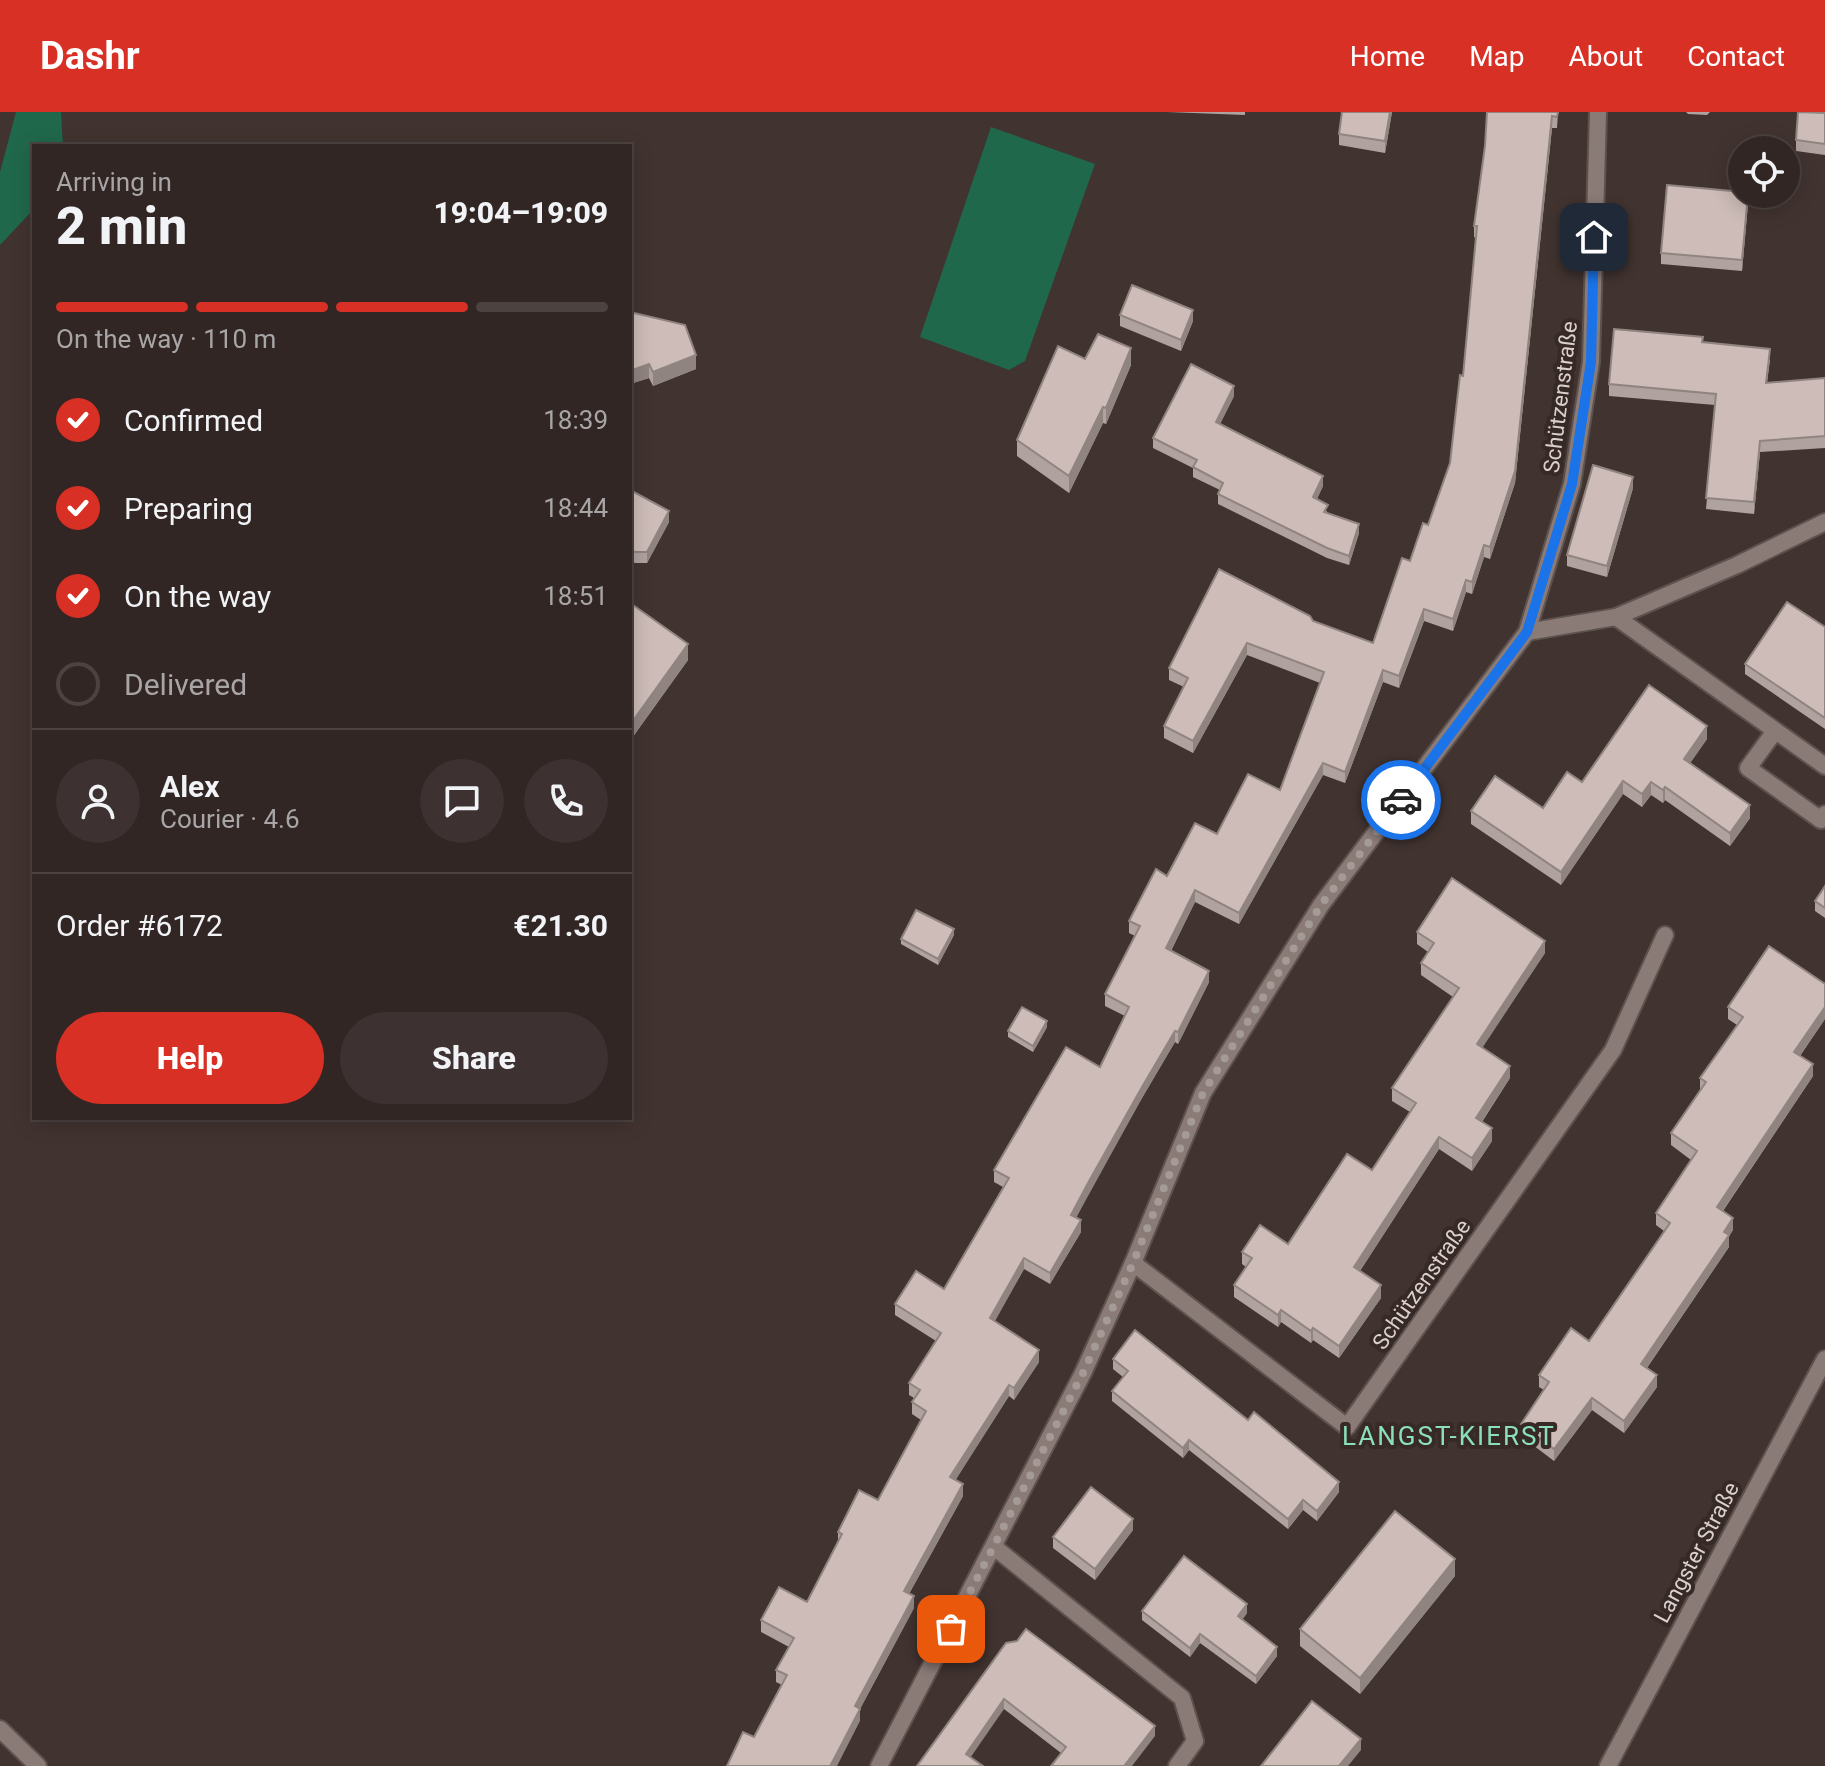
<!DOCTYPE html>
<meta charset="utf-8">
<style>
body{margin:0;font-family:Roboto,sans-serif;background:#3d3231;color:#f1f3f6;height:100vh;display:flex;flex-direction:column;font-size:30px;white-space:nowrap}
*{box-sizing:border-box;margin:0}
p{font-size:26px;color:#a8a5a6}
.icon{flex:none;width:44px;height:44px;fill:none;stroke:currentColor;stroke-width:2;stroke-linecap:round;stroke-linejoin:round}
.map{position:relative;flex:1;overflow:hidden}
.details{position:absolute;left:32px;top:32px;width:600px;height:976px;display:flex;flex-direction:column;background:#312624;border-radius:0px;box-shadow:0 4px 20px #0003,0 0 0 2px #4c4341}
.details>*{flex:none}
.controls{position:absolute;left:1728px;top:24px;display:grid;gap:16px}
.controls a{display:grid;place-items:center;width:72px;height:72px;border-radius:50%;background:#312624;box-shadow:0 4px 20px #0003,0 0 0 2px #4c4341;font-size:40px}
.pin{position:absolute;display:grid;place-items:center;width:68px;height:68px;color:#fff;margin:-34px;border-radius:16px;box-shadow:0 4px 12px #0006}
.courier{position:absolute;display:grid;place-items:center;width:80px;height:80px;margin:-40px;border:6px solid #1a73e8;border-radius:50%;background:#fff;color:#222;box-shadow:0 2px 10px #0007}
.head em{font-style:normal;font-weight:800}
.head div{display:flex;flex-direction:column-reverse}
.head{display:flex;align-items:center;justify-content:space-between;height:136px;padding:0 24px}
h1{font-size:52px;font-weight:800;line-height:60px}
.bar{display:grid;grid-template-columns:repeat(4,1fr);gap:12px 8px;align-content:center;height:96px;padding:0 24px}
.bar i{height:10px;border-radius:6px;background:#4c4341}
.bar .selected{background:#d93025}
.bar p{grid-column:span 4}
.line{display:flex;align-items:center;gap:20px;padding:0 24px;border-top:2px solid #4c4341}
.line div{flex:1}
.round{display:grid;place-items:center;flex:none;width:84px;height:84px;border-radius:42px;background:#3d3231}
ol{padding:0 24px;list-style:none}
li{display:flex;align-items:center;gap:24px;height:88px}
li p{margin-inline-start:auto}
li .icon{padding:8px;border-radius:50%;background:#d93025;color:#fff;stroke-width:4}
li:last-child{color:#a8a5a6}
li i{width:44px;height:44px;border:4px solid #4c4341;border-radius:50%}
.primary-button{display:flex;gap:16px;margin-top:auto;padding:16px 24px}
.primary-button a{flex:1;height:92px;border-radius:48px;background:#d93025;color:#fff;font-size:32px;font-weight:800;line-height:92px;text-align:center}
.primary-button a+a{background:#3d3231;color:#f1f3f6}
header{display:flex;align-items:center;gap:48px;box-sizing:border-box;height:112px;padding:0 40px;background:#d93025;color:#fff}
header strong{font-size:38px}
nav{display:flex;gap:44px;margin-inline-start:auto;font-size:28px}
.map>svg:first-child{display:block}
.green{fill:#20684c}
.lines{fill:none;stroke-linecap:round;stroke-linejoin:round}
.minor-casing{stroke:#5d524f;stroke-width:20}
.tertiary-casing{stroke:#5d524f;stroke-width:20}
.minor{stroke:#8b7b77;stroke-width:16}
.tertiary{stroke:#8b7b77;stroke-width:16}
.wall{fill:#b0a29e}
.shaded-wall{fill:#908481}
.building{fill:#cdbcb8;stroke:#908481;stroke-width:2}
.done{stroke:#a49a97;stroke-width:8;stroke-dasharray:0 14.4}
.route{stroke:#1a73e8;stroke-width:10}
.labels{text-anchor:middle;stroke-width:8;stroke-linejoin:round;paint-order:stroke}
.street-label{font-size:22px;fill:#dad1cf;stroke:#362926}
.quarter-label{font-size:26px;letter-spacing:2px;fill:#8be0b9;stroke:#362926}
</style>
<header>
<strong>Dashr</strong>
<nav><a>Home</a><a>Map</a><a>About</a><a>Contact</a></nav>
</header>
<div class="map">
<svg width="1825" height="1654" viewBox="0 0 1825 1654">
<rect width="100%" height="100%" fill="#413330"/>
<g class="green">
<polygon points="16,0 61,0 63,34 34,34 34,97 0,133 0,60"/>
<polygon points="991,15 1095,52 1025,249 1009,258 920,225"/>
</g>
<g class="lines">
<defs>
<g id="minor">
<polyline points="1616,505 1825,654"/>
<polyline points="1527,520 1616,505 1737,453 1825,410"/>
<polyline points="1775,619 1748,656 1821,708 1825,702"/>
<polyline points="1133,1151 1347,1315 1613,938 1665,823"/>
<polyline points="994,1435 1182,1586 1195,1629 1177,1654"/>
<polyline points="879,1654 1083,1261 1133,1151 1203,981 1321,793 1527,520 1572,372 1591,250 1598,0"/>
</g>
<g id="tertiary">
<polyline points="0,1617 38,1654"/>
<polyline points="1608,1654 1825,1247"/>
</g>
</defs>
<use href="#minor" class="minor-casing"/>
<use href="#tertiary" class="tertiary-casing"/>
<use href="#minor" class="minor"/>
<use href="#tertiary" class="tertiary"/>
</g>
<g class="wall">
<polygon points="1167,0 1245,0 1245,3"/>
<polygon points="1342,0 1392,0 1385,41 1339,33 1339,22"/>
<polygon points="1558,0 1557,16 1552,16 1515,371 1490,447 1484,445 1472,482 1466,480 1453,519 1424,509 1399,576 1383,570 1345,671 1323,663 1239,812 1195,790 1171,839 1209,870 1178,932 1175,930 1142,986 1088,1082 1076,1106 1081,1120 1050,1172 1024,1157 994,1210 1039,1250 1014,1288 1009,1284 955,1368 963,1384 909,1482 914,1496 860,1597 860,1609 754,1625 782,1573 776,1570 776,1558 789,1535 761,1520 761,1508 807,1490 838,1430 838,1420 878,1388 921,1308 912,1302 912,1290 914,1286 909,1283 909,1271 936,1229 895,1203 895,1192 944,1177 1003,1075 994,1070 994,1058 1100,955 1125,904 1105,894 1105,882 1135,824 1129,821 1129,809 1167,764 1217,722 1280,678 1320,571 1247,543 1193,641 1164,626 1164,614 1184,575 1169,568 1169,556 1313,509 1373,531 1410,449 1428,413 1450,351 1463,264 1476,126 1474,125 1474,114 1485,34"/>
<polygon points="1686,0 1710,0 1707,3 1688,2"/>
<polygon points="1825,1 1825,43 1796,39 1796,28"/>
<polygon points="1748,91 1742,159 1661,152 1661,141"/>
<polygon points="630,200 696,257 653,274 649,266 630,272"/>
<polygon points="1120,203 1193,209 1181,239 1120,214"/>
<polygon points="1703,230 1770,248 1767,271 1825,266 1825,336 1760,340 1754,402 1706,397 1715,293 1609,284 1609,272"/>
<polygon points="1085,247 1131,253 1106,312 1103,311 1069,381 1017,344 1017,328"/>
<polygon points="1234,284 1220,312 1323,374 1317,387 1328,401 1359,421 1349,453 1327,446 1218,392 1218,382 1220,378 1193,365 1193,356 1153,336 1153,326"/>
<polygon points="1633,376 1607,465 1567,454 1567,443"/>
<polygon points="630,378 669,410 647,451 635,451 630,448"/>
<polygon points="630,496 688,548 632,626 630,625"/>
<polygon points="1825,515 1825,617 1745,562 1745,552"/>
<polygon points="1707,627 1690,651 1750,706 1730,734 1665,688 1663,691 1651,683 1642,695 1623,682 1561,773 1471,712 1471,699 1543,696 1582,670"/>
<polygon points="1825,774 1825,806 1815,799 1815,789"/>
<polygon points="1417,820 1545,841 1482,935 1510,966 1482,1010 1492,1029 1472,1059 1439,1037 1360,1159 1381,1186 1339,1246 1313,1228 1311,1231 1281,1210 1278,1215 1234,1185 1234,1173 1246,1155 1242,1152 1242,1140 1288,1132 1372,1058 1410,1000 1392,989 1392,976 1453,885 1421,863 1421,851 1428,840 1417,832"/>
<polygon points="954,823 938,853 901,832 901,827"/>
<polygon points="1728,895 1825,907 1800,944 1813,964 1723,1099 1733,1118 1729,1124 1729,1135 1647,1256 1657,1275 1624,1321 1592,1298 1554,1349 1521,1324 1521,1312 1544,1278 1539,1275 1539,1263 1589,1229 1664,1119 1656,1113 1656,1101 1691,1048 1671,1033 1671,1021 1700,978 1700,966 1737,913 1728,907"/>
<polygon points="1047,915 1033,940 1008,925 1008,919"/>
<polygon points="1113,1247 1339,1380 1317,1409 1303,1398 1288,1417 1189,1338 1183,1346 1112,1289 1112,1279 1123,1265 1113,1257"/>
<polygon points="1133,1418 1095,1468 1053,1436 1053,1425"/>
<polygon points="1455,1464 1360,1582 1300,1534 1300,1517"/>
<polygon points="1142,1499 1247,1501 1242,1508 1277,1544 1256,1572 1200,1531 1190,1545 1142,1508"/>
<polygon points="1006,1531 1155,1624 1061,1641 1004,1597 917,1654"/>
</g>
<g class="shaded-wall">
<polygon points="1390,0 1392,0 1385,41 1385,29"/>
<polygon points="1552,4 1552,16 1515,371 1490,447 1490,435"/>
<polygon points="1748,82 1748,91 1742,159 1742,148"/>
<polygon points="1193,198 1193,209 1181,239 1181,228"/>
<polygon points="1131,236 1131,253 1106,312 1106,296"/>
<polygon points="696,243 696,257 653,274 653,260"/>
<polygon points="649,252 649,266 630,272 630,259"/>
<polygon points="1234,274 1234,284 1216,320 1216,310"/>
<polygon points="1103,295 1103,311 1069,381 1069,364"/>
<polygon points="1760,329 1760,340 1754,402 1754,390"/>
<polygon points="1323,364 1323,374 1313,395 1313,385"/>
<polygon points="1633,365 1633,376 1607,465 1607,454"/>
<polygon points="669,399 669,410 647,451 647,440"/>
<polygon points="1359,412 1359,421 1349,453 1349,444"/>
<polygon points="1484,433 1484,445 1472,482 1472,470"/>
<polygon points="1466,468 1466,480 1453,519 1453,507"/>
<polygon points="1424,497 1424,509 1399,576 1399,564"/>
<polygon points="1247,531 1247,543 1193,641 1193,629"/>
<polygon points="688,532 688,548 632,626 632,610"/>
<polygon points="1383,558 1383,570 1345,671 1345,660"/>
<polygon points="1707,614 1707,627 1684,660 1684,647"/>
<polygon points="1323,651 1323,663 1239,812 1239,801"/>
<polygon points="1623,669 1623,682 1561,773 1561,760"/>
<polygon points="1651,670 1651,683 1642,695 1642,682"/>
<polygon points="1665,675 1665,688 1663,691 1663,678"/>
<polygon points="1750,693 1750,706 1730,734 1730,721"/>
<polygon points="1195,778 1195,790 1166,848 1166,836"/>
<polygon points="954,817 954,823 938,853 938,847"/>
<polygon points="1545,829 1545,841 1477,944 1477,932"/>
<polygon points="1209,859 1209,870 1178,932 1178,920"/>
<polygon points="1825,895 1825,907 1794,952 1794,940"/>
<polygon points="1047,909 1047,915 1033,940 1033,934"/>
<polygon points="1175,919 1175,930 1142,986 1071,1115 1071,1103 1088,1071 1142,975"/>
<polygon points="1813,952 1813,964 1717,1107 1717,1095"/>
<polygon points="1510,954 1510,966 1476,1018 1476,1006"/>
<polygon points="1492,1016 1492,1029 1472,1059 1472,1046"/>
<polygon points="1439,1025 1439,1037 1354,1168 1354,1155"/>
<polygon points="1733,1106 1733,1118 1729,1124 1729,1135 1641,1264 1641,1252"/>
<polygon points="1081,1108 1081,1120 1050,1172 1050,1161"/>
<polygon points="1024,1146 1024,1157 990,1218 990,1206"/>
<polygon points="1381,1173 1381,1186 1339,1246 1339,1234"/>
<polygon points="1281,1198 1281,1210 1278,1215 1278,1203"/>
<polygon points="1313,1216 1313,1228 1311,1231 1311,1219"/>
<polygon points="1039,1238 1039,1250 1014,1288 1014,1276"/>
<polygon points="1657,1263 1657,1275 1624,1321 1624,1309"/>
<polygon points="1009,1273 1009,1284 950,1377 950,1365"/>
<polygon points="1592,1286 1592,1298 1554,1349 1554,1337"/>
<polygon points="1189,1328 1189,1338 1183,1346 1183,1336"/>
<polygon points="1339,1370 1339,1380 1317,1409 1317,1399"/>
<polygon points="963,1372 963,1384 904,1491 904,1479"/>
<polygon points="1303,1388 1303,1398 1288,1417 1288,1407"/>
<polygon points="1133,1407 1133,1418 1095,1468 1095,1457"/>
<polygon points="1455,1447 1455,1464 1360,1582 1360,1566"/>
<polygon points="914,1484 914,1496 860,1597 860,1609 837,1654 830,1654 855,1594"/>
<polygon points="1247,1492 1247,1501 1238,1513 1238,1504"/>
<polygon points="1200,1522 1200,1531 1190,1545 1190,1536"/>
<polygon points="1277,1535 1277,1544 1256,1572 1256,1564"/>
<polygon points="1004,1587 1004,1597 966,1652 966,1642"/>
<polygon points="1155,1614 1155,1624 1132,1654 1124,1654"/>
<polygon points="1361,1627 1361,1638 1348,1654 1339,1654"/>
</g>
<g class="building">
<polygon points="1342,0 1390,0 1385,29 1339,22"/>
<polygon points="1487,0 1558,0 1557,5 1552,4 1515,359 1490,435 1484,433 1472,470 1466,468 1453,507 1424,497 1399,564 1383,558 1345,660 1323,651 1239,801 1195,778 1166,836 1209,859 1178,920 1175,919 1142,975 1088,1071 1071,1103 1081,1108 1050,1161 1024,1146 990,1206 1039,1238 1014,1276 1009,1273 950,1365 963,1372 904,1479 914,1484 855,1594 860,1597 835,1645 830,1654 727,1654 743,1620 754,1625 787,1563 776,1558 794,1526 761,1508 779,1475 807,1490 842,1422 838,1420 859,1378 878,1388 926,1299 912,1290 920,1278 909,1271 941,1221 895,1192 916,1159 944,1177 1009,1066 994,1058 1066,935 1100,955 1129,895 1105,882 1140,814 1129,809 1156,757 1167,764 1195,711 1217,722 1248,662 1280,678 1324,560 1247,531 1193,629 1164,614 1188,566 1169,556 1219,457 1310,504 1313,509 1373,531 1402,446 1410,449 1423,411 1428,413 1450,351 1460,263 1463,264 1477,114 1474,114 1485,34"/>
<polygon points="1798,0 1825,1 1825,32 1796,28"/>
<polygon points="1667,73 1742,80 1742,82 1748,82 1742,148 1661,141"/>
<polygon points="1132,173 1193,198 1181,228 1120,203"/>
<polygon points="630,200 685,213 696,243 653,260 649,252 630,259"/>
<polygon points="1614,217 1703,225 1702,230 1770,237 1766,271 1825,266 1825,324 1760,329 1754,390 1706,386 1716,282 1609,272"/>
<polygon points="1098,222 1131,236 1106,296 1103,295 1069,364 1017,328 1058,234 1085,247"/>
<polygon points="1191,252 1234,274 1216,310 1323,364 1313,385 1328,393 1324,400 1359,412 1349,444 1327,436 1218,382 1223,371 1193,355 1197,348 1153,326"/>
<polygon points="1593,353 1633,365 1607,454 1567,443"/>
<polygon points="630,378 669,399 647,440 635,440 630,437"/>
<polygon points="1787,490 1825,515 1825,606 1745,552"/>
<polygon points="633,493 688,532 632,610 630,609 630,496"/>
<polygon points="1649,573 1707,614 1684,647 1750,693 1730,721 1665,675 1663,678 1651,670 1642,682 1623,669 1561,760 1471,699 1495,664 1543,696 1567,660 1582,670"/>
<polygon points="1452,766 1545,829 1477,932 1510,954 1476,1006 1492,1016 1472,1046 1439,1025 1354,1155 1381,1173 1339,1234 1313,1216 1311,1219 1281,1198 1278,1203 1234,1173 1252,1146 1242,1140 1260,1113 1288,1132 1347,1042 1372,1058 1416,991 1392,976 1459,876 1421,851 1434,831 1417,820"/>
<polygon points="1825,774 1825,796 1815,789"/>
<polygon points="916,798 954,817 938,847 901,827"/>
<polygon points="1769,834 1825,872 1825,895 1794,940 1813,952 1717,1095 1733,1106 1724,1120 1729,1123 1641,1252 1657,1263 1624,1309 1592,1286 1554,1337 1521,1312 1549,1270 1539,1263 1571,1216 1589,1229 1670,1111 1656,1101 1697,1039 1671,1021 1706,970 1700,966 1743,905 1728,895"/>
<polygon points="1022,895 1047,909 1033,934 1008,919"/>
<polygon points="1135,1218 1248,1308 1254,1300 1339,1370 1317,1399 1303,1388 1288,1407 1189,1328 1183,1336 1112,1279 1128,1259 1113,1247"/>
<polygon points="1091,1375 1133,1407 1095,1457 1053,1425"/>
<polygon points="1395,1399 1455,1447 1360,1566 1300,1517"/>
<polygon points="1184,1444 1247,1492 1238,1504 1277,1535 1256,1564 1200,1522 1190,1536 1142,1499"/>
<polygon points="1026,1517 1155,1614 1124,1654 1051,1654 1066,1635 1004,1587 966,1642 983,1654 917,1654 1006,1531 1017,1529"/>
<polygon points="1312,1589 1361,1627 1339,1654 1261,1654"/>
</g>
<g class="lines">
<polyline class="done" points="951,1517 1083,1261 1133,1151 1203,981 1321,793 1401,688"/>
<polyline class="route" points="1401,688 1527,520 1572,372 1591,250 1594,125"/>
</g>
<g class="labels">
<g class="street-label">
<text transform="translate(1560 285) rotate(-83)" y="8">Schützenstraße</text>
<text transform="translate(1421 1172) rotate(-55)" y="8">Schützenstraße</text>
<text transform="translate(1696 1440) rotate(-62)" y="8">Langster Straße</text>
</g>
<g class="quarter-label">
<text x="1449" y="1333">LANGST-KIERST</text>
</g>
</g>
</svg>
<div class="controls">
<a><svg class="icon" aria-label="locate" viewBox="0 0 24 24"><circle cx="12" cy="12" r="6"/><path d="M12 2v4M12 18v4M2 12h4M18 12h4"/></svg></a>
</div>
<div class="pin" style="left:951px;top:1517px;background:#ea580c"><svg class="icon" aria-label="bag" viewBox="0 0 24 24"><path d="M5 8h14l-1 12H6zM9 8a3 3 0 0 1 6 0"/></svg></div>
<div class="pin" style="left:1594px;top:125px;background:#1f2937"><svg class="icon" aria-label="home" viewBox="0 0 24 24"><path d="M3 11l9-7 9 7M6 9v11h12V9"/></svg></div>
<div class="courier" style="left:1401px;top:688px"><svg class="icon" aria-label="car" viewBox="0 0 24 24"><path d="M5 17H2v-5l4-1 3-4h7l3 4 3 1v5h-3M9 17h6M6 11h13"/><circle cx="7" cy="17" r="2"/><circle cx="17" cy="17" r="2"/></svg></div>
<section class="details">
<div class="head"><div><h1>2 min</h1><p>Arriving in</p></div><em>19:04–19:09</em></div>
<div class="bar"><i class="selected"></i><i class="selected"></i><i class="selected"></i><i></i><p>On the way · 110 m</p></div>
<ol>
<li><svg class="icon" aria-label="check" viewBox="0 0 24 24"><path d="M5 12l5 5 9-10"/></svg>Confirmed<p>18:39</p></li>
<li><svg class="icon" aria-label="check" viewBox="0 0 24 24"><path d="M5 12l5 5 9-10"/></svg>Preparing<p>18:44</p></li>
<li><svg class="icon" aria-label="check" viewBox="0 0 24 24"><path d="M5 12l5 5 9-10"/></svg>On the way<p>18:51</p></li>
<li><i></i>Delivered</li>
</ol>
<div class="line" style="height:144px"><a class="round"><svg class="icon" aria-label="person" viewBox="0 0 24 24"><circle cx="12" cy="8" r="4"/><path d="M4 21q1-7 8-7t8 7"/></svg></a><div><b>Alex</b><p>Courier · 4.6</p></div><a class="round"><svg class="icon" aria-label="chat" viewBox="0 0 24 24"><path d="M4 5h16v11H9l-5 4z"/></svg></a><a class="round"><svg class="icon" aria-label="phone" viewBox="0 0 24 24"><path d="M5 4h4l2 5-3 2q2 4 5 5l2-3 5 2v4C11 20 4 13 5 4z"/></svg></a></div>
<div class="line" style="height:104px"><div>Order #6172</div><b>€21.30</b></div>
<div class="primary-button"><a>Help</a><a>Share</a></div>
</section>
</div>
